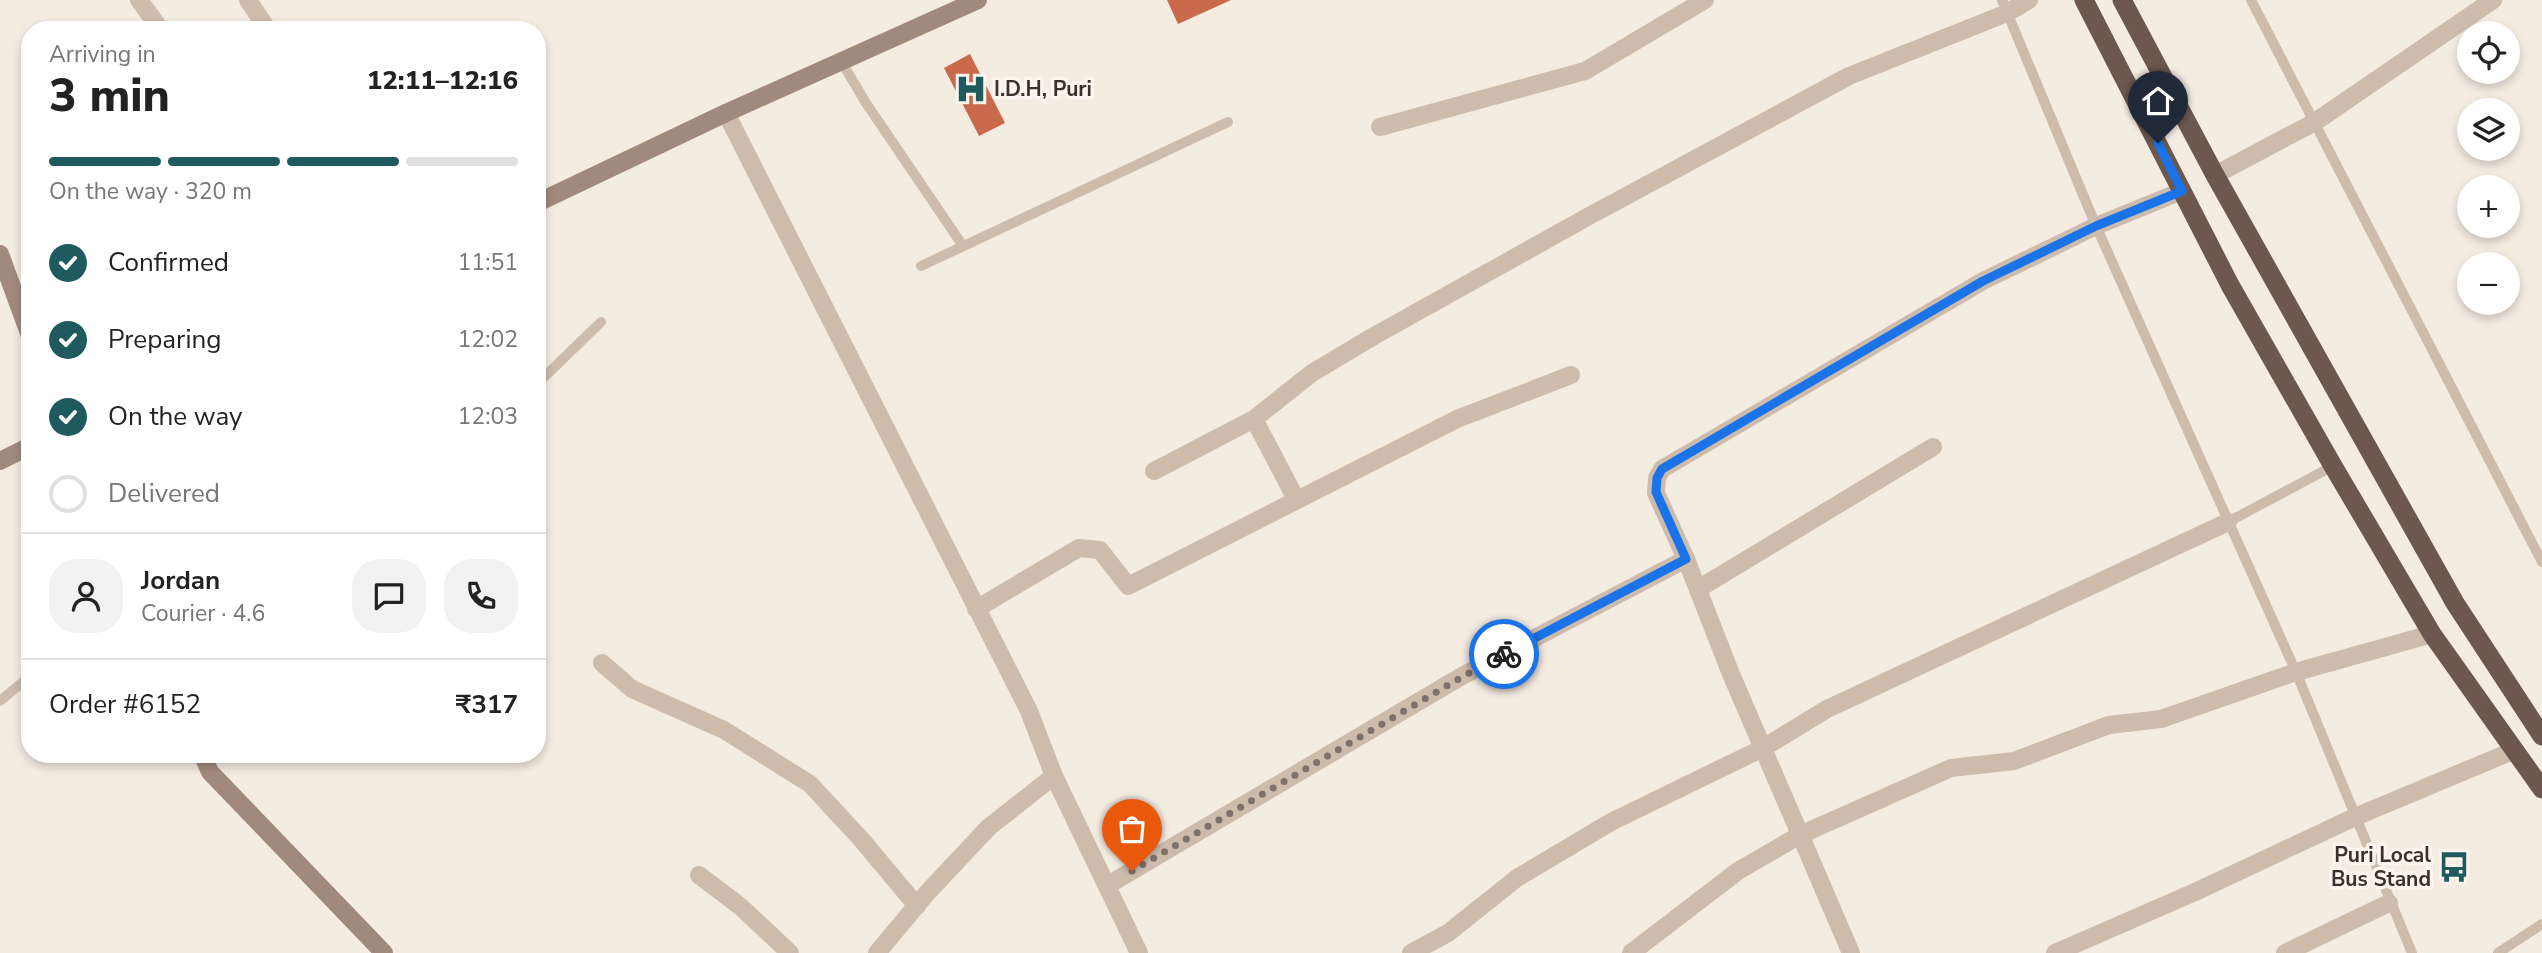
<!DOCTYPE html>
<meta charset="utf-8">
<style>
body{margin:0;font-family:"Nunito Sans",sans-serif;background:#f2f2f2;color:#222;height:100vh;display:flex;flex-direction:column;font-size:26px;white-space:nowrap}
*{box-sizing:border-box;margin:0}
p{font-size:23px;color:#767676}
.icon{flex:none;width:38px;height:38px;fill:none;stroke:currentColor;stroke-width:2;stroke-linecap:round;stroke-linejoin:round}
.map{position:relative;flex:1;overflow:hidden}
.sheet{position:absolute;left:21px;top:21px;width:525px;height:742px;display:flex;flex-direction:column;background:#fff;border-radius:28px;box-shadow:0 4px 10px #0003}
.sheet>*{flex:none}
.controls{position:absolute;left:2457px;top:21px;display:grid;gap:14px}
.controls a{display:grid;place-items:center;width:63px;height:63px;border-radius:50%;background:#fff;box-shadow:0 4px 10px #0003;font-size:35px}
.pin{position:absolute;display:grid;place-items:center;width:60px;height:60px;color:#fff;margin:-72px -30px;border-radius:50% 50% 50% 0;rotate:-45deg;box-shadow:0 0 7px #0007}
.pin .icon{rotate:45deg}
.courier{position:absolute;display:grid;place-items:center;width:70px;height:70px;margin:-35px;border:5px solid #1a73e8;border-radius:50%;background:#fff;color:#222;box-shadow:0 2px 9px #0007}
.headline em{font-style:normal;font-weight:800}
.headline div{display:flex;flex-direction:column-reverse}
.headline{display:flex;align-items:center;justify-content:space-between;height:119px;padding:0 28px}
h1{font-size:46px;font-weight:800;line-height:52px}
.bar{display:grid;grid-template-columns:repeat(4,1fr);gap:10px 7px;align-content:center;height:84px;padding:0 28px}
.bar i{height:9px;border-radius:5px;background:#e0e0e0}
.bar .selected{background:#1f5a5e}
.bar p{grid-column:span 4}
.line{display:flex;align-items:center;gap:18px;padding:0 28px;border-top:2px solid #e0e0e0}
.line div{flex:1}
.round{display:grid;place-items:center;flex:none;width:74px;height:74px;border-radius:28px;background:#f2f2f2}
ol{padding:0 28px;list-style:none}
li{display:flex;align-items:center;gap:21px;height:77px}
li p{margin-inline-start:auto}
li .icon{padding:7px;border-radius:50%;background:#1f5a5e;color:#fff;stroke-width:4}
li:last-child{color:#767676}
li i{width:38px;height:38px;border:4px solid #e0e0e0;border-radius:50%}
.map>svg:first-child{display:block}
.building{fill:#c8694b}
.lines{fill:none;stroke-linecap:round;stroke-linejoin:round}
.service{stroke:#cdbbac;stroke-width:10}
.minor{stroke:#cdbbac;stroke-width:18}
.secondary{stroke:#a18a7d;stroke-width:18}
.trunk{stroke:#6c584f;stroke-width:19}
.done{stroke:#7c716b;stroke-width:7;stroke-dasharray:0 12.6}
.route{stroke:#1a73e8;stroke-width:9}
.labels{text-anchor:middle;stroke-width:7;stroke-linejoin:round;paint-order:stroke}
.poi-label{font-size:21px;font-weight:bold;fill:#3b302b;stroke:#fbf5ee;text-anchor:start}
</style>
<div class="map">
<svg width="2542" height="953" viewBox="0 0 2542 953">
<rect width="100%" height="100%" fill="#f4ebe1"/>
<g class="building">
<polygon points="1167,0 1231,0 1178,24"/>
<polygon points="970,54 1005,123 979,136 944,68"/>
</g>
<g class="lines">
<g class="service">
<polyline points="2002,0 2096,226 2296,672 2412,953"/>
<polyline points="2251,0 2542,562"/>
<polyline points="841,61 866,103 963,246"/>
<polyline points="28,154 30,153"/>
<polyline points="921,266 1228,122"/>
<polyline points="537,384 601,322"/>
<polyline points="2228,522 2333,466"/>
<polyline points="0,701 30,676"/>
<polyline points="2498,953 2542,924"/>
</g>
<g class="minor">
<polyline points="139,0 161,30"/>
<polyline points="248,0 268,30"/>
<polyline points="726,113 1029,711 1054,776 1139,953"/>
<polyline points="1380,127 1585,71 1705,0"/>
<polyline points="2215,175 2315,122 2493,0"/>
<polyline points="1254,419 1296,499"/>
<polyline points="1154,471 1254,419 1312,373 1374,336 1591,215 1849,76 2007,13 2029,0"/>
<polyline points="1698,589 1933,447"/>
<polyline points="976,609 1079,548 1100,550 1128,586 1457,419 1571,375"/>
<polyline points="602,663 632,689 724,730 810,784 861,839 917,906"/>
<polyline points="699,875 741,907 790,953"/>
<polyline points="1108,885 1462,676 1686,559"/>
<polyline points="877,953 927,893 989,827 1054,776"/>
<polyline points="1411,953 1448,933 1517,878 1611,822 1763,748 1827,709 2228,522"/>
<polyline points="1631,953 1738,871 1800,835 1951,768 2014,761 2109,725 2161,719 2296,672 2432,634"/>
<polyline points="1851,953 1731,674 1686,559 1656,493 1657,478 1662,469 1983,281 2096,226 2182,191"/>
<polyline points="2055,953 2195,892 2355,817 2515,750"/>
<polyline points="2285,953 2389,903"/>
</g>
<g class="secondary">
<polyline points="537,203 726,113 978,0"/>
<polyline points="0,254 30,336"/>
<polyline points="0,461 30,446"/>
<polyline points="202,754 210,772 384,953"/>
</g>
<g class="trunk">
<polyline points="2084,0 2230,285 2333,466 2432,634 2542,789"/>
<polyline points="2122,0 2215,175 2455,603 2542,736"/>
</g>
</g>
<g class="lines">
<polyline class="done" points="1132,871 1462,677 1504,654"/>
<polyline class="route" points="1504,654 1686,559 1656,492 1657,478 1662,469 1983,281 2096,226 2182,191 2158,143"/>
</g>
<defs>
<symbol id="hospital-bare" viewBox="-9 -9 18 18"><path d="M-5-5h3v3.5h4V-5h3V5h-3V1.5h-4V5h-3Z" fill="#1f5a5e" stroke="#fbf5ee" stroke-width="2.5" paint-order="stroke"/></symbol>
<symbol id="bus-bare" viewBox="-9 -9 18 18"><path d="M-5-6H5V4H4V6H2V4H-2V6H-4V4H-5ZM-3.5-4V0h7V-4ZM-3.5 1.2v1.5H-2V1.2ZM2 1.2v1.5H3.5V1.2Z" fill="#1f5a5e" stroke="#fbf5ee" stroke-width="2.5" paint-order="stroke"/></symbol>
</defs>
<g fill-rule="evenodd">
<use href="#hospital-bare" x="949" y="67" width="44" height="44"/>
<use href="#bus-bare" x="2432" y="845" width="44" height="44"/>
</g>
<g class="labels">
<g class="poi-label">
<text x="994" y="96">I.D.H, Puri</text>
<text x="2431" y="862" text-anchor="end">Puri Local<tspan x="2431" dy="24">Bus Stand</tspan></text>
</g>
</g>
</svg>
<div class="controls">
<a><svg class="icon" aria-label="locate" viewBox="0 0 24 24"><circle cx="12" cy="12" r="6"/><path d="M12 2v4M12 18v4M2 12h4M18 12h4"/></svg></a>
<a><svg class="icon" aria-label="layers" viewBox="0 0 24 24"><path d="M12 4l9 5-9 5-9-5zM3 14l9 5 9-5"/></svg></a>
<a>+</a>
<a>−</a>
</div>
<div class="pin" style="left:1132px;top:871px;background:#ea580c"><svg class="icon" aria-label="bag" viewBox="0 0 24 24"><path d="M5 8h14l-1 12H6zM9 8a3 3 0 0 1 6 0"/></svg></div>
<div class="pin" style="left:2158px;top:143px;background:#1f2937"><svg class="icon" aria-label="home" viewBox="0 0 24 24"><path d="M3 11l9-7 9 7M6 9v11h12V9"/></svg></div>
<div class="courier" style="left:1504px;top:654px"><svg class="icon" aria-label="bike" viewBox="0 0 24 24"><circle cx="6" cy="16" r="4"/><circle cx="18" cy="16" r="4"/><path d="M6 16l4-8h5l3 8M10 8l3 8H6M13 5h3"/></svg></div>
<section class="sheet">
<div class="headline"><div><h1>3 min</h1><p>Arriving in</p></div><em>12:11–12:16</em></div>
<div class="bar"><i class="selected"></i><i class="selected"></i><i class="selected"></i><i></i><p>On the way · 320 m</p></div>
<ol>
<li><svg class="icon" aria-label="check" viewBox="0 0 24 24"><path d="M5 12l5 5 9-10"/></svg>Confirmed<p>11:51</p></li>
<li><svg class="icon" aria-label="check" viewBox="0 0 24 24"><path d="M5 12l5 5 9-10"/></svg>Preparing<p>12:02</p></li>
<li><svg class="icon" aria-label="check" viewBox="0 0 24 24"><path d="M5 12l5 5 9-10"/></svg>On the way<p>12:03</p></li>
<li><i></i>Delivered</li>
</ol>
<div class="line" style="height:126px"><a class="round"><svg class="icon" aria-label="person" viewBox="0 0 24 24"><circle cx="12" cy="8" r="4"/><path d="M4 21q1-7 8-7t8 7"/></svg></a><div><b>Jordan</b><p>Courier · 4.6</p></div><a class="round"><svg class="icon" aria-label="chat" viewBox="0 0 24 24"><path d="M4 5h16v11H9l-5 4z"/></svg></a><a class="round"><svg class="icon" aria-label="phone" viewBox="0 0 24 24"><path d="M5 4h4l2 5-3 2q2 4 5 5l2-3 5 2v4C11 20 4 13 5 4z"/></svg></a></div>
<div class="line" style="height:91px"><div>Order #6152</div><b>₹317</b></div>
</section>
</div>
